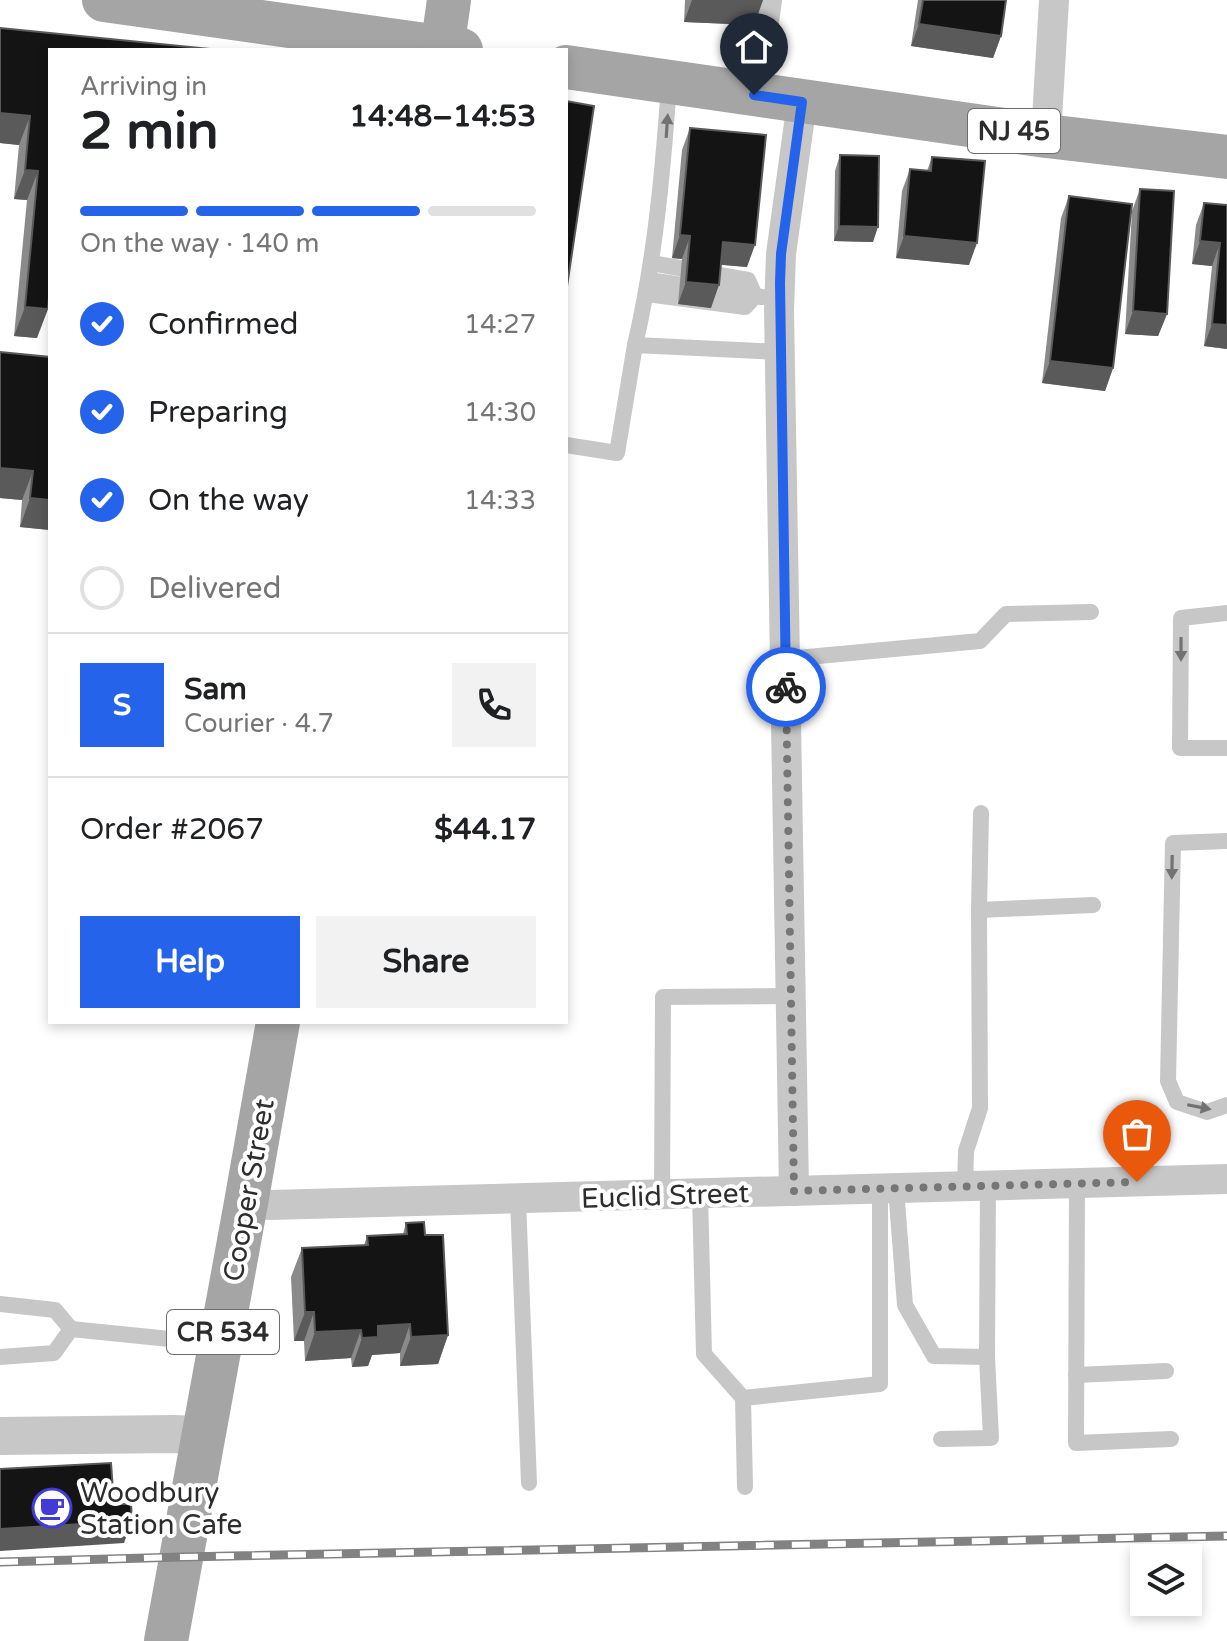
<!DOCTYPE html>
<meta charset="utf-8">
<style>
body{margin:0;font-family:"Varela Round",sans-serif;background:#f2f2f2;color:#202124;height:100vh;display:flex;flex-direction:column;font-size:30px;white-space:nowrap}
*{box-sizing:border-box;margin:0}
p{font-size:26px;color:#757577}
.icon{flex:none;width:44px;height:44px;fill:none;stroke:currentColor;stroke-width:2;stroke-linecap:round;stroke-linejoin:round}
.map{position:relative;flex:1;overflow:hidden}
.details{position:absolute;left:48px;top:48px;width:520px;height:976px;display:flex;flex-direction:column;background:#fff;border-radius:0px;box-shadow:0 4px 12px #0003}
.details>*{flex:none}
.tools{position:absolute;left:1130px;top:1544px;display:grid;gap:16px}
.tools a{display:grid;place-items:center;width:72px;height:72px;border-radius:0px;background:#fff;box-shadow:0 4px 12px #0003;font-size:40px}
.pin{position:absolute;display:grid;place-items:center;width:68px;height:68px;color:#fff;margin:-82px -34px;border-radius:50% 50% 50% 0;rotate:-45deg;box-shadow:0 0 8px #0007}
.pin .icon{rotate:45deg}
.courier{position:absolute;display:grid;place-items:center;width:80px;height:80px;margin:-40px;border:6px solid #2563eb;border-radius:50%;background:#fff;color:#222;box-shadow:0 2px 10px #0007}
.summary em{font-style:normal;font-weight:700}
.summary div{display:flex;flex-direction:column-reverse}
.summary{display:flex;align-items:center;justify-content:space-between;height:136px;padding:0 32px}
h1{font-size:52px;font-weight:700;line-height:60px}
.bar{display:grid;grid-template-columns:repeat(4,1fr);gap:12px 8px;align-content:center;height:96px;padding:0 32px}
.bar i{height:10px;border-radius:6px;background:#e0e0e0}
.bar .current{background:#2563eb}
.bar p{grid-column:span 4}
.line{display:flex;align-items:center;gap:20px;padding:0 32px;border-top:2px solid #e0e0e0}
.line div{flex:1}
.round{display:grid;place-items:center;flex:none;width:84px;height:84px;border-radius:0px;background:#f2f2f2}
ol{padding:0 32px;list-style:none}
li{display:flex;align-items:center;gap:24px;height:88px}
li p{margin-inline-start:auto}
li .icon{padding:8px;border-radius:50%;background:#2563eb;color:#fff;stroke-width:4}
li:last-child{color:#757577}
li i{width:44px;height:44px;border:4px solid #e0e0e0;border-radius:50%}
.button{display:flex;gap:16px;margin-top:auto;padding:16px 32px}
.button a{flex:1;height:92px;border-radius:0px;background:#2563eb;color:#fff;font-size:32px;font-weight:700;line-height:92px;text-align:center}
.button a+a{background:#f2f2f2;color:#202124}
.map>svg:first-child{display:block}
.lines{fill:none;stroke-linecap:round;stroke-linejoin:round}
.service{stroke:#c7c7c7;stroke-width:16}
.minor{stroke:#c7c7c7;stroke-width:30}
.tertiary{stroke:#c7c7c7;stroke-width:38}
.primary{stroke:#a5a5a5;stroke-width:44}
.rail-casing{stroke:#828282;stroke-width:9}
.rail{stroke:#fff;stroke-width:6;stroke-dasharray:18;stroke-linecap:butt}
.wall{fill:#8a8a8a}
.shaded-wall{fill:#5a5a5a}
.building{fill:#141414;stroke:#5a5a5a;stroke-width:2}
.oneway{fill:#727272}
.done{stroke:#767676;stroke-width:8;stroke-dasharray:0 14.4}
.route{stroke:#2563eb;stroke-width:10}
.labels{text-anchor:middle;stroke-width:8;stroke-linejoin:round;paint-order:stroke}
.shield{fill:#fff;stroke:#6c6c6c;stroke-width:2}
.shield-label{font-size:26px;font-weight:bold;fill:#2d2d2d}
.street-label{font-size:28px;fill:#2d2d2d;stroke:#fff}
.poi-label{font-size:28px;fill:#2d2d2d;stroke:#fff;text-anchor:start}
</style>
<div class="map">
<svg width="1227" height="1641" viewBox="0 0 1227 1641">
<rect width="100%" height="100%" fill="#fff"/>
<g class="lines">
<g class="service">
<polyline points="649,280 762,297"/>
<polyline points="647,294 745,307 755,296 748,280 651,263"/>
<path d="M635,345C655,259 663,171 669,84"/>
<polyline points="566,445 617,453 635,345 780,352"/>
<polyline points="1227,613 1181,618 1180,748 1227,748"/>
<polyline points="786,659 980,641 1006,614 1091,612"/>
<polyline points="1227,841 1173,843 1168,1081 1177,1102 1207,1112 1227,1105"/>
<polyline points="979,910 1093,905"/>
<polyline points="1077,1183 1076,1443 1171,1439"/>
<polyline points="965,1187 966,1151 980,1108 979,910 981,813"/>
<polyline points="896,1188 905,1305 934,1356 987,1357 988,1186"/>
<polyline points="700,1194 704,1354 743,1398"/>
<polyline points="662,1195 663,997 791,996"/>
<polyline points="518,1199 529,1483"/>
<polyline points="0,1304 55,1310 71,1329"/>
<polyline points="0,1357 54,1353 71,1329 219,1344"/>
<polyline points="1076,1375 1166,1371"/>
<polyline points="941,1439 991,1438 987,1357"/>
<polyline points="745,1487 743,1398 880,1384 880,1189"/>
</g>
<g class="minor">
<polyline points="754,95 767,0"/>
<polyline points="1046,136 1054,0"/>
<polyline points="794,1191 779,309 781,254 802,102"/>
<polyline points="246,1203 270,1205 1227,1179"/>
</g>
<polyline class="tertiary" points="0,1436 173,1434 204,1435"/>
<g class="primary">
<polyline points="104,0 461,50"/>
<polyline points="442,50 449,0"/>
<polyline points="566,67 1046,136 1227,157"/>
<polyline points="166,1641 246,1203 278,1022"/>
</g>
<defs>
<polyline id="rail" points="0,1562 182,1557 1227,1536"/>
</defs>
<use href="#rail" class="rail-casing"/>
<use href="#rail" class="rail"/>
</g>
<g class="wall">
<polygon points="685,0 763,0 754,25 684,22"/>
<polygon points="918,0 1006,0 1001,36 993,58 911,46"/>
<polygon points="0,28 50,50 37,338 14,336 27,200 14,199 19,145 0,143"/>
<polygon points="690,128 747,267 721,265 711,308 678,304 682,259 672,258 682,150"/>
<polygon points="840,155 873,242 834,241 835,171"/>
<polygon points="932,157 969,265 896,258 902,191 910,169 927,171"/>
<polygon points="1140,189 1167,314 1158,336 1125,334 1132,211"/>
<polygon points="1069,196 1113,368 1105,391 1042,383 1061,218"/>
<polygon points="1204,203 1227,205 1227,349 1204,346 1212,266 1192,264 1196,225"/>
<polygon points="0,352 50,357 50,530 20,527 22,500 0,498"/>
<polygon points="406,1223 425,1235 448,1335 438,1364 400,1366 400,1353 372,1355 368,1366 352,1367 351,1358 305,1361 304,1341 294,1341 291,1277 302,1248 364,1245 367,1236 403,1234"/>
</g>
<g class="shaded-wall">
<polygon points="692,0 763,0 754,25 684,22"/>
<polygon points="919,24 1001,36 993,58 911,46"/>
<polygon points="0,113 30,116 19,145 0,143"/>
<polygon points="25,170 38,171 27,200 14,199"/>
<polygon points="839,226 878,227 873,242 834,241"/>
<polygon points="680,235 690,236 682,259 672,258"/>
<polygon points="904,236 977,243 969,265 896,258"/>
<polygon points="1200,241 1220,243 1212,266 1192,264"/>
<polygon points="723,242 755,245 747,267 715,264"/>
<polygon points="686,282 719,285 711,308 678,304"/>
<polygon points="25,307 48,309 37,338 14,336"/>
<polygon points="1133,311 1167,314 1158,336 1125,334"/>
<polygon points="1212,324 1227,325 1227,349 1204,346"/>
<polygon points="1050,361 1113,368 1105,391 1042,383"/>
<polygon points="0,468 33,471 22,500 0,498"/>
<polygon points="30,498 50,500 50,530 20,527"/>
<polygon points="305,1312 314,1312 304,1341 294,1341"/>
<polygon points="410,1324 400,1353 372,1355 368,1366 352,1367 362,1338 378,1326"/>
<polygon points="361,1330 351,1358 305,1361 315,1332"/>
<polygon points="448,1335 438,1364 400,1366 411,1337"/>
<polygon points="132,1521 124,1543 0,1551 0,1529"/>
</g>
<g class="building">
<polygon points="923,0 1006,0 1001,36 919,24"/>
<polygon points="0,28 220,50 50,50 50,286 48,309 25,307 38,171 25,170 30,116 0,113"/>
<polygon points="566,101 594,106 566,293"/>
<polygon points="690,128 766,135 755,245 723,242 719,285 686,282 690,236 680,235"/>
<polygon points="840,155 879,156 878,227 839,226"/>
<polygon points="932,157 985,161 977,243 904,236 910,169 931,171"/>
<polygon points="1140,189 1174,191 1167,314 1133,311"/>
<polygon points="1069,196 1132,204 1113,368 1050,361"/>
<polygon points="1204,203 1227,205 1227,325 1212,324 1220,243 1200,241"/>
<polygon points="0,352 50,357 50,500 30,498 33,471 0,468"/>
<polygon points="424,1222 425,1235 443,1235 448,1335 411,1337 410,1324 378,1326 378,1337 362,1338 361,1330 315,1332 314,1312 305,1312 302,1248 368,1245 367,1236 407,1234 406,1223"/>
<polygon points="111,1463 114,1504 131,1504 132,1521 0,1529 0,1469"/>
</g>
<defs><path id="oneway-solid" d="M-6-.8H1V-3.2L6.5 0L1 3.2V.8H-6Z" transform="scale(2)"/></defs>
<g class="oneway">
<use href="#oneway-solid" transform="translate(667 126) rotate(-86)"/>
<use href="#oneway-solid" transform="translate(1181 649) rotate(90)"/>
<use href="#oneway-solid" transform="translate(1172 867) rotate(91)"/>
<use href="#oneway-solid" transform="translate(1199 1107) rotate(11)"/>
</g>
<g class="lines">
<polyline class="done" points="786,687 794,1191 1137,1182"/>
<polyline class="route" points="754,95 802,102 781,254 780,283 786,687"/>
</g>
<defs>
<symbol id="cafe-ring" viewBox="-11 -11 22 22"><circle r="9.5" fill="#fff" stroke="#413bd8" stroke-width="1.5"/><path d="M-5.5-4.5H6V0H3Q3 3.5 0 3.5H-2.5Q-5.5 3.5-5.5 0ZM3-3.2v2h1.7v-2ZM-6 4.5H4V6H-6Z" fill="#413bd8"/></symbol>
</defs>
<g fill-rule="evenodd">
<use href="#cafe-ring" x="30" y="1486" width="44" height="44"/>
</g>
<g class="labels">
<g class="shield">
<rect x="968" y="109" width="92" height="44" rx="6"/>
<rect x="167" y="1310" width="112" height="44" rx="6"/>
</g>
<g class="shield-label">
<text x="1014" y="140">NJ 45</text>
<text x="223" y="1341">CR 534</text>
</g>
<g class="street-label">
<text transform="translate(248 1190) rotate(-80)" y="10">Cooper Street</text>
<text transform="translate(665 1195) rotate(-2)" y="10">Euclid Street</text>
</g>
<g class="poi-label">
<text x="80" y="1502">Woodbury<tspan x="80" dy="32">Station Cafe</tspan></text>
</g>
</g>
</svg>
<div class="tools">
<a><svg class="icon" aria-label="layers" viewBox="0 0 24 24"><path d="M12 4l9 5-9 5-9-5zM3 14l9 5 9-5"/></svg></a>
</div>
<div class="pin" style="left:1137px;top:1182px;background:#ea580c"><svg class="icon" aria-label="bag" viewBox="0 0 24 24"><path d="M5 8h14l-1 12H6zM9 8a3 3 0 0 1 6 0"/></svg></div>
<div class="pin" style="left:754px;top:95px;background:#1f2937"><svg class="icon" aria-label="home" viewBox="0 0 24 24"><path d="M3 11l9-7 9 7M6 9v11h12V9"/></svg></div>
<div class="courier" style="left:786px;top:687px"><svg class="icon" aria-label="bike" viewBox="0 0 24 24"><circle cx="6" cy="16" r="4"/><circle cx="18" cy="16" r="4"/><path d="M6 16l4-8h5l3 8M10 8l3 8H6M13 5h3"/></svg></div>
<section class="details">
<div class="summary"><div><h1>2 min</h1><p>Arriving in</p></div><em>14:48–14:53</em></div>
<div class="bar"><i class="current"></i><i class="current"></i><i class="current"></i><i></i><p>On the way · 140 m</p></div>
<ol>
<li><svg class="icon" aria-label="check" viewBox="0 0 24 24"><path d="M5 12l5 5 9-10"/></svg>Confirmed<p>14:27</p></li>
<li><svg class="icon" aria-label="check" viewBox="0 0 24 24"><path d="M5 12l5 5 9-10"/></svg>Preparing<p>14:30</p></li>
<li><svg class="icon" aria-label="check" viewBox="0 0 24 24"><path d="M5 12l5 5 9-10"/></svg>On the way<p>14:33</p></li>
<li><i></i>Delivered</li>
</ol>
<div class="line" style="height:144px"><b class="round" style="background:#2563eb;color:#fff">S</b><div><b>Sam</b><p>Courier · 4.7</p></div><a class="round"><svg class="icon" aria-label="phone" viewBox="0 0 24 24"><path d="M5 4h4l2 5-3 2q2 4 5 5l2-3 5 2v4C11 20 4 13 5 4z"/></svg></a></div>
<div class="line" style="height:104px"><div>Order #2067</div><b>$44.17</b></div>
<div class="button"><a>Help</a><a>Share</a></div>
</section>
</div>
